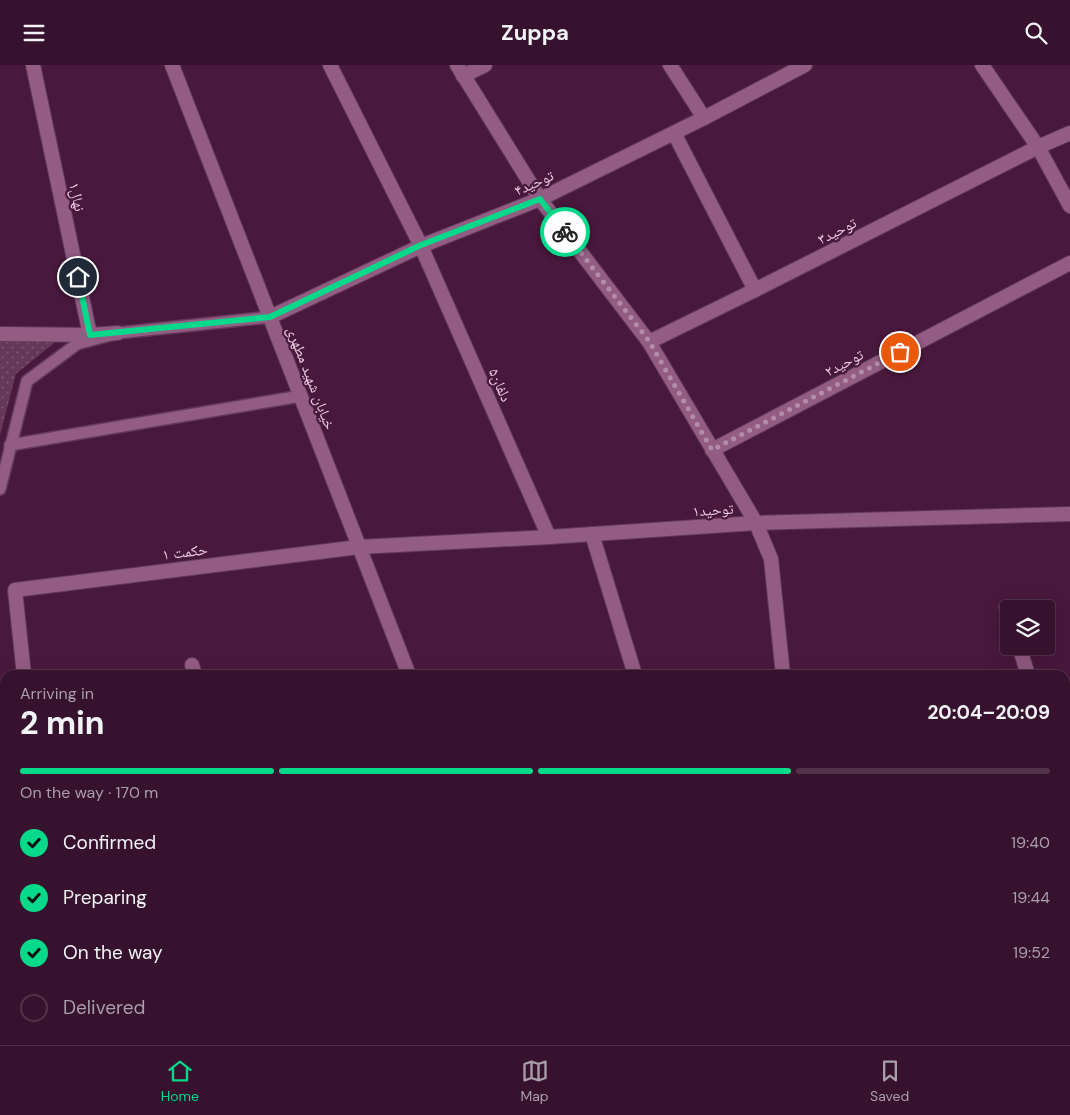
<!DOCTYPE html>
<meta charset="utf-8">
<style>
body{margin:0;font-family:"DM Sans","Noto Naskh Arabic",sans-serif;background:#42203a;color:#f1f3f6;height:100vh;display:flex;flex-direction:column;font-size:19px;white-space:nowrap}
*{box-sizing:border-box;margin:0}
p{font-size:16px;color:#aa9eaa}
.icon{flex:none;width:28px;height:28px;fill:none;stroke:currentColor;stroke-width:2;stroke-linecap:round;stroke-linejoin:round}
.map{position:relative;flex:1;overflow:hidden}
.drawer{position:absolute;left:0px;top:605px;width:1070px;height:375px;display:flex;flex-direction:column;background:#37122e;border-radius:15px 15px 0 0;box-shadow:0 5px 20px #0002,0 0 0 1px #51324a}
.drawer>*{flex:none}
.fabs{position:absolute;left:1000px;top:535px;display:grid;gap:10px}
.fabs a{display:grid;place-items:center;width:55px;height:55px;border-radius:5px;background:#37122e;box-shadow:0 5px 20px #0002,0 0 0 1px #51324a;font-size:25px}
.pin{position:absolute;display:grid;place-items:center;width:42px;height:42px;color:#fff;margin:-21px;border:2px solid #fff;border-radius:50%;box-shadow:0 1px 5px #0007}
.courier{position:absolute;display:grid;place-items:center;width:50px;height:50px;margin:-25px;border:4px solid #07d98b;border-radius:50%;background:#fff;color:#222;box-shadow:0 1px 6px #0007}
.summary em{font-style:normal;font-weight:700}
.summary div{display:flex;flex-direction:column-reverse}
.summary{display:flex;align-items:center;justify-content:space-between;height:85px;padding:0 20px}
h1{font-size:32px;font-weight:700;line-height:38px}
.bar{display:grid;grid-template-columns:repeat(4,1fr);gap:8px 5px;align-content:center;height:60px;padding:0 20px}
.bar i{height:6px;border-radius:4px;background:#51324a}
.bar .current{background:#07d98b}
.bar p{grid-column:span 4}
ol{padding:0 20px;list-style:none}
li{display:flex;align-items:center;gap:15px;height:55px}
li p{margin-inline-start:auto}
li .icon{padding:5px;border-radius:50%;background:#07d98b;color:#111;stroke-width:4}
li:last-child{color:#aa9eaa}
li i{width:28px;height:28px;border:2px solid #51324a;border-radius:50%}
header{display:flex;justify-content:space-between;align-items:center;height:65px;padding:0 20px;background:#37122e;font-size:22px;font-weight:700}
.menu{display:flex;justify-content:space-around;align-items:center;height:70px;border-top:1px solid #51324a;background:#37122e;font-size:14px;color:#aa9eaa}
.menu a{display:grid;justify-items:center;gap:2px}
.menu .current{color:#07d98b}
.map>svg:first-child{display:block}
.park{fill:url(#park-dots)}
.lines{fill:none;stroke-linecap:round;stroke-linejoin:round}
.service-casing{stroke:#623958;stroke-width:14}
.minor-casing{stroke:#623958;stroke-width:16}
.tertiary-casing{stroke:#623958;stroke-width:16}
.primary-casing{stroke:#623958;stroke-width:16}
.service{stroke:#935c83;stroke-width:11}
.minor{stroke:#935c83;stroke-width:14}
.tertiary{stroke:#935c83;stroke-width:14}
.primary{stroke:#4884a6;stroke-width:14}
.done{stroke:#b38da8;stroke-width:5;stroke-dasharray:0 9}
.route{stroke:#07d98b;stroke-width:6}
.labels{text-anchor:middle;stroke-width:4.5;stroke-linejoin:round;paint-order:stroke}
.street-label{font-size:15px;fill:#eccce1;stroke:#49183d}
</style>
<header><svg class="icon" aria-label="menu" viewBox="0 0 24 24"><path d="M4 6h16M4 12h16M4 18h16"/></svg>Zuppa<svg class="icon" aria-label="search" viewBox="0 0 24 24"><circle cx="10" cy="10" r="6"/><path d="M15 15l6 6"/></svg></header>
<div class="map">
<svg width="1070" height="980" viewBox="0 0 1070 980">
<defs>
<pattern id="park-dots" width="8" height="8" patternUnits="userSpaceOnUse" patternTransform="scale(1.25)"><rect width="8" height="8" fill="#653858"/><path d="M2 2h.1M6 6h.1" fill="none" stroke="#7b5470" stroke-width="1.8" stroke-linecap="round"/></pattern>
</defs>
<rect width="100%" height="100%" fill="#49183d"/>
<polygon class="park" points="59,274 16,309 0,370 0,277"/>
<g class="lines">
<defs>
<g id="service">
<polyline points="10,380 301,331"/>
<polyline points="0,424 27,316 77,279 118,268 270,252"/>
<polyline points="159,975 159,980"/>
</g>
<g id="minor">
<polyline points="33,0 90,270"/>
<polyline points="330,0 421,181 549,472"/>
<polyline points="457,0 540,134 649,277 756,458 771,494 783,610"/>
<polyline points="670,0 704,53"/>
<polyline points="982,0 1038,82 1070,141"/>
<polyline points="463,11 485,0"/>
<polyline points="674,68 755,225"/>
<polyline points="270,252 421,181 540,134 704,53 805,0"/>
<polyline points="0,269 90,270 118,268"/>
<polyline points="649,277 755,225 1038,82 1070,68"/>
<polyline points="712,385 1070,198"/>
<polyline points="592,469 635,610"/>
<polyline points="1006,542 1009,550"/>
<polyline points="1019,581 1028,610"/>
<polyline points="192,600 195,610"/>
<polyline points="24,610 15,525 359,482 549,472 756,458 1070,449"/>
<polyline points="307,980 308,975"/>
</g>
<g id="tertiary">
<polyline points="172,0 409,610"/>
<polyline points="1065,624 1070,623"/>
<polyline points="0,927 5,926"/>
<polyline points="560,975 563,980"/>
</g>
<g id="primary">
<polyline points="1065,858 1070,855"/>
<polyline points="1065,912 1070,910"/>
<polyline points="846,980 856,975"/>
<polyline points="925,980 935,975"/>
</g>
</defs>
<use href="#service" class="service-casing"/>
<use href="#minor" class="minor-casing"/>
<use href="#tertiary" class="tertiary-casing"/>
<use href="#primary" class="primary-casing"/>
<use href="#service" class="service"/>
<use href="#minor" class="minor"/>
<use href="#tertiary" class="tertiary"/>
<use href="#primary" class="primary"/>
</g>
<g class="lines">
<polyline class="done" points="565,167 649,276 712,385 900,287"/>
<polyline class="route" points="78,212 90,270 270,252 421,180 540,134 565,167"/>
</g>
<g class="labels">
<g class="street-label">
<text transform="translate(534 118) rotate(-24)" y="5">توحید۴</text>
<text transform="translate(77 132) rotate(78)" y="5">نهال۱</text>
<text transform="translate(837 166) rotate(-27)" y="5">توحید۳</text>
<text transform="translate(844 298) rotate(-28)" y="5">توحید۲</text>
<text transform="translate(311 313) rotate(69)" y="5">خیابان شهید مطهری</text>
<text transform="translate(500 320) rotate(66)" y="5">دلفان۵</text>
<text transform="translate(713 445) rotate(-4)" y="5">توحید۱</text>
<text transform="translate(185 487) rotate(-7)" y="5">حکمت ۱</text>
</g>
</g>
</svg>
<div class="fabs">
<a><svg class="icon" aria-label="layers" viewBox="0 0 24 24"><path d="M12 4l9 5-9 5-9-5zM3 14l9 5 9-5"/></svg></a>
</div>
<div class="pin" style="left:900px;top:287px;background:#ea580c"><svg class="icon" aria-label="bag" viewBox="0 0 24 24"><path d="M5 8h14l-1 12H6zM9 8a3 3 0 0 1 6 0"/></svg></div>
<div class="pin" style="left:78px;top:212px;background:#1f2937"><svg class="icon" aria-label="home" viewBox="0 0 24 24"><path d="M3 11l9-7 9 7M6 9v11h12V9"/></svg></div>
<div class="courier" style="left:565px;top:167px"><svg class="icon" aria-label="bike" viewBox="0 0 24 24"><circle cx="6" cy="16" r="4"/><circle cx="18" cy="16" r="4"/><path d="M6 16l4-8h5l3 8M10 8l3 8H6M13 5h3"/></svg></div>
<section class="drawer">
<div class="summary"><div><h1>2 min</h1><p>Arriving in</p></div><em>20:04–20:09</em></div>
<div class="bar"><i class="current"></i><i class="current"></i><i class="current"></i><i></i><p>On the way · 170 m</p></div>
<ol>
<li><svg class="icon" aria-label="check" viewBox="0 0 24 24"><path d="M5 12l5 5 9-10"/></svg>Confirmed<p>19:40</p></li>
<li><svg class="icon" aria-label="check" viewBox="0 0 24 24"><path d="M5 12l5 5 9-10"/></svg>Preparing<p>19:44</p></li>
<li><svg class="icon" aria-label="check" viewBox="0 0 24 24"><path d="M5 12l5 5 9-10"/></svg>On the way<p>19:52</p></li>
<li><i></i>Delivered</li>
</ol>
</section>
</div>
<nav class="menu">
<a class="current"><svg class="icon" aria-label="home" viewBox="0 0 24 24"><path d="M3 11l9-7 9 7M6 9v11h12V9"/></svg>Home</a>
<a><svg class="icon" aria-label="map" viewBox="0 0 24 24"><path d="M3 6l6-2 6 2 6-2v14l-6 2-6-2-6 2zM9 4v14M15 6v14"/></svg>Map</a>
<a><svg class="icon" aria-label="saved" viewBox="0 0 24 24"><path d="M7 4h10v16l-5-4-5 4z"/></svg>Saved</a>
</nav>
